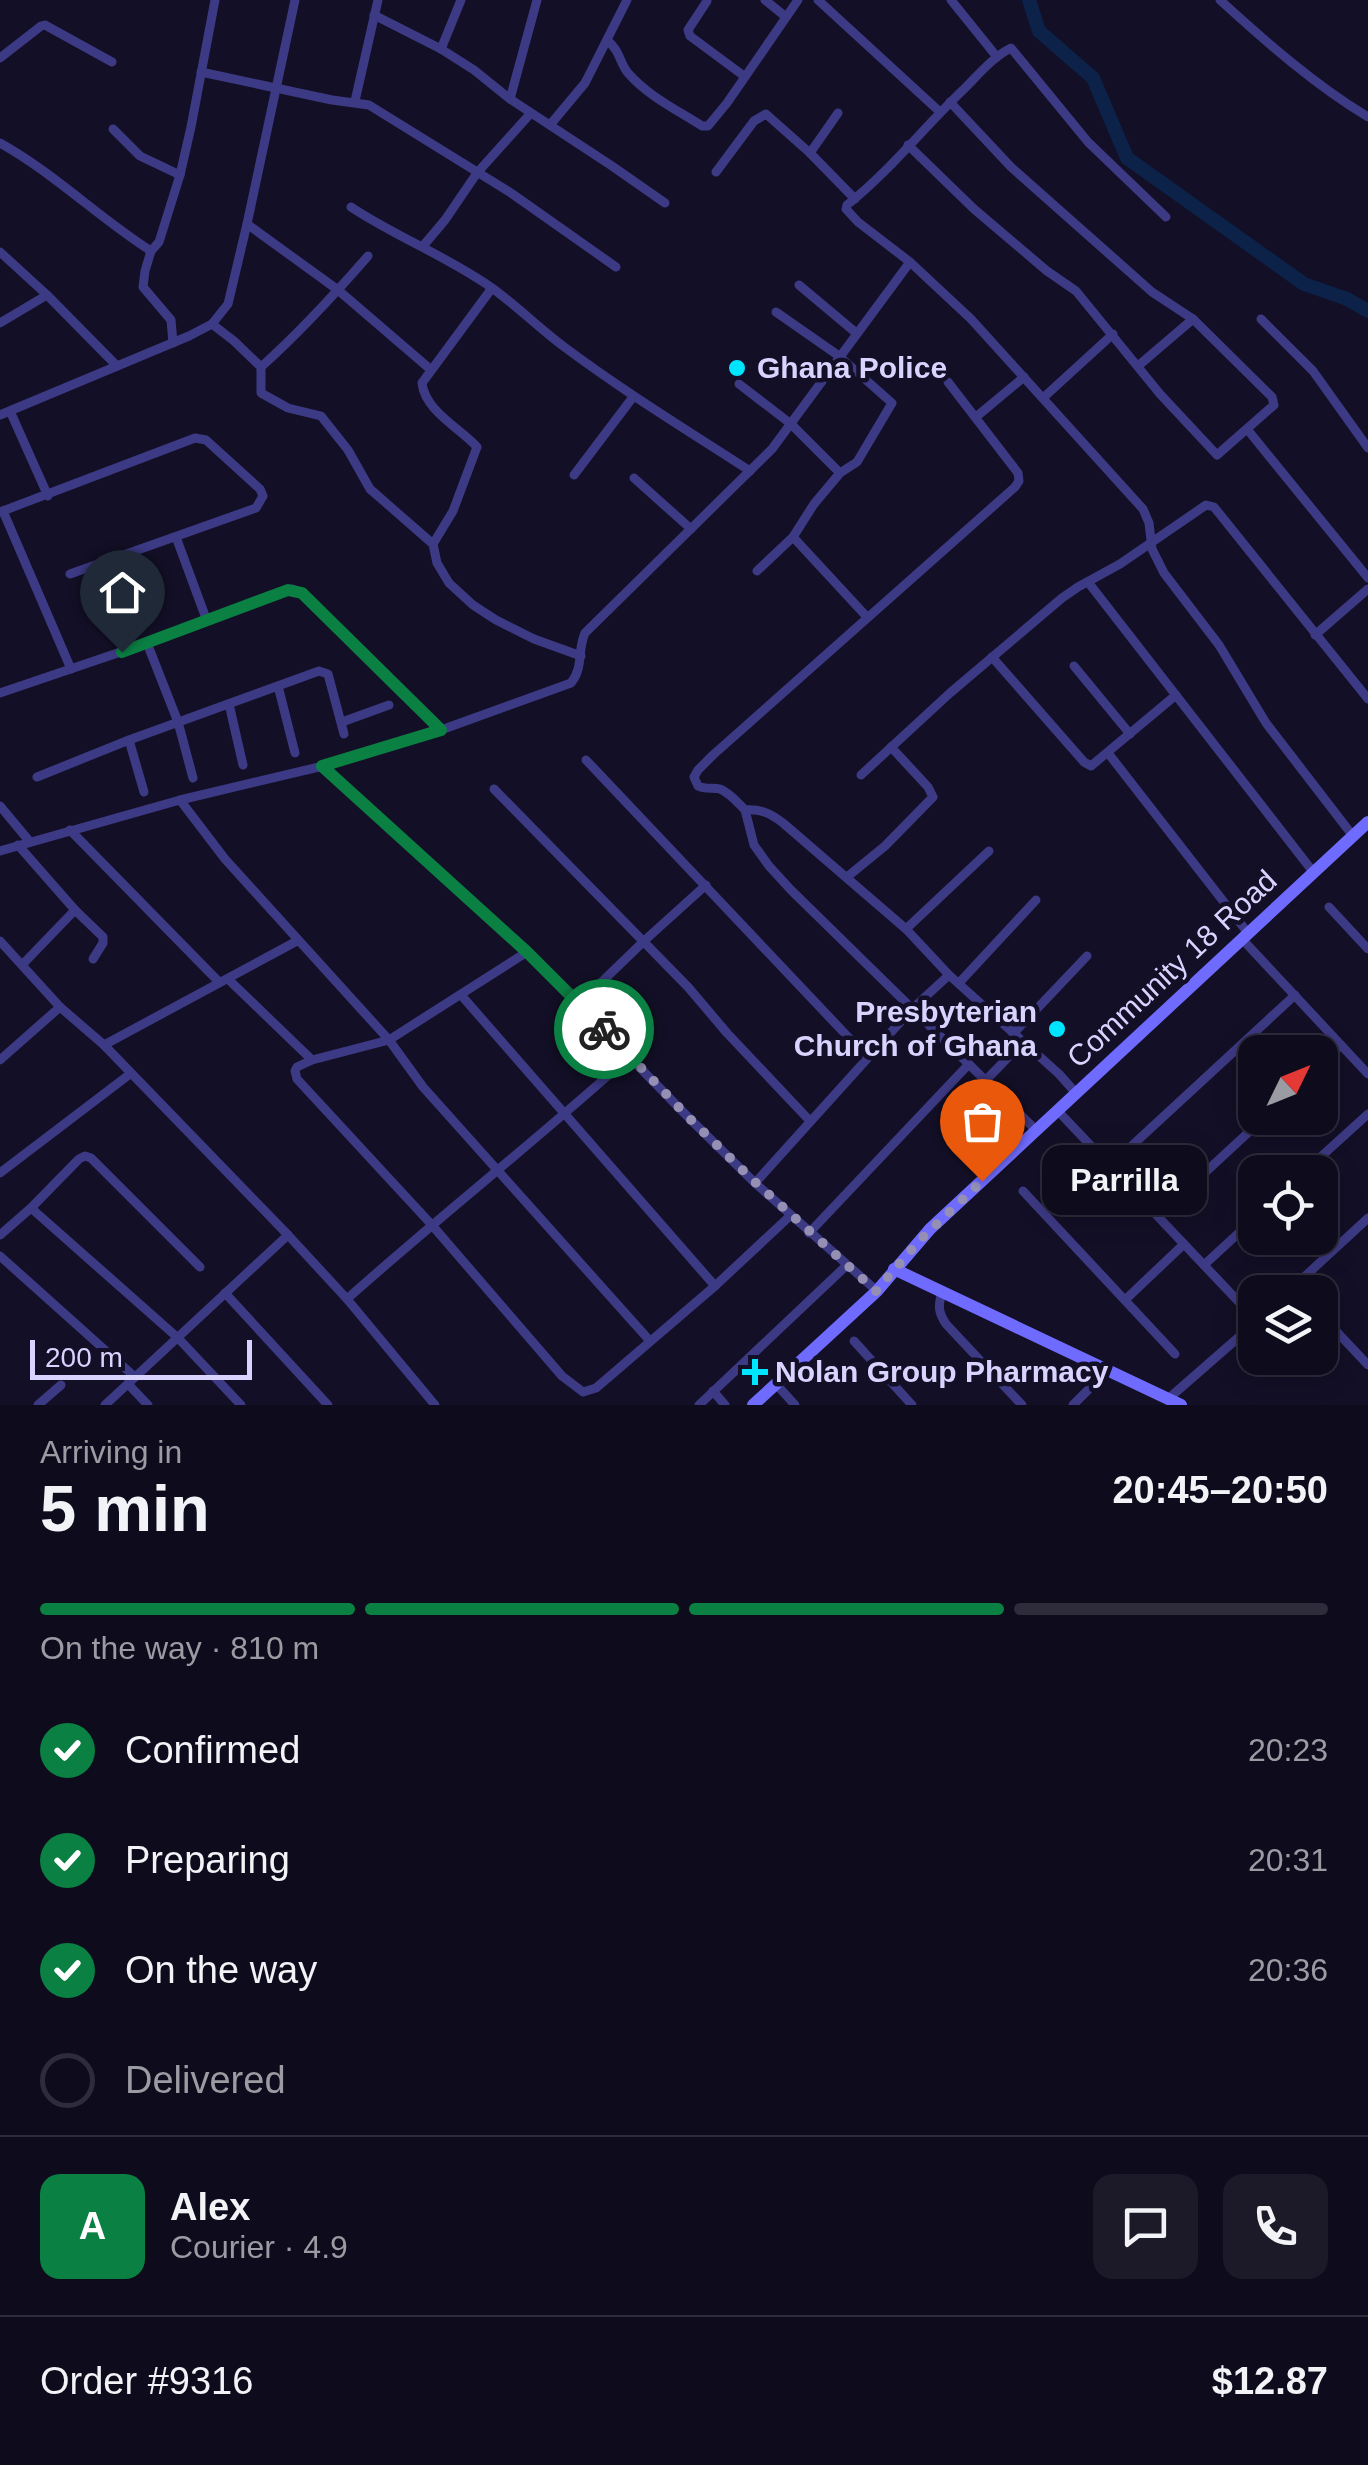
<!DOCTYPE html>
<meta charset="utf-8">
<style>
body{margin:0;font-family:Arial,sans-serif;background:#1c1929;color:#f1f3f6;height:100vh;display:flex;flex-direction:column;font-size:38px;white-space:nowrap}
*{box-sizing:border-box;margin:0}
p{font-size:32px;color:#9b9ba3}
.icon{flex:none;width:55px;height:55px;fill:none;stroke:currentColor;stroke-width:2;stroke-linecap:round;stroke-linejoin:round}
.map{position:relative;height:1405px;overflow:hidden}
.side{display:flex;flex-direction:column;background:#0e0b1c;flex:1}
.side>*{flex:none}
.needle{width:65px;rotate:47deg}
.controls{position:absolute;left:1238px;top:1035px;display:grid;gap:20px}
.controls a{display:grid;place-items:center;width:100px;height:100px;border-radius:20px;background:#0e0b1c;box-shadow:0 5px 25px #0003,0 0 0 2px #2e2b3b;font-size:50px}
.scale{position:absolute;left:30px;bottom:25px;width:222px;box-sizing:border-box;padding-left:10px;border:5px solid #d9d4ff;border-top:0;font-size:28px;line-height:35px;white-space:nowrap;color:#d9d4ff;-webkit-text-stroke:8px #130f26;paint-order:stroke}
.pin{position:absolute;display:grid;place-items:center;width:85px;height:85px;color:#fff;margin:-102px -42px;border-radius:50% 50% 50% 0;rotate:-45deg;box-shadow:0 0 10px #0007}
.pin .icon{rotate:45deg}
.courier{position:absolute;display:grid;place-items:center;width:100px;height:100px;margin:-50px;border:8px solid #0b8043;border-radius:50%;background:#fff;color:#222;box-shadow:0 2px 12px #0007}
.bubble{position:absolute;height:70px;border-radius:20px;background:#0e0b1c;box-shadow:0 5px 25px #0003,0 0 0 2px #2e2b3b;font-size:32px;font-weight:700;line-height:70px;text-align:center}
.head em{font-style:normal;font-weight:700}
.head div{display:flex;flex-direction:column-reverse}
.head{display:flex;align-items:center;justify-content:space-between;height:170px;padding:0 40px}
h1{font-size:65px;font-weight:700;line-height:75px}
.bar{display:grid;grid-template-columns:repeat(4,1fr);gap:15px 10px;align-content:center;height:120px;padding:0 40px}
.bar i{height:12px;border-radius:8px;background:#2e2b3b}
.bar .current{background:#0b8043}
.bar p{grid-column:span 4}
.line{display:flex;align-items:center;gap:25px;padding:0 40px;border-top:2px solid #2e2b3b}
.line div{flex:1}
.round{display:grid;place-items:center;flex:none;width:105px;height:105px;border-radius:20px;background:#1c1929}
ol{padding:0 40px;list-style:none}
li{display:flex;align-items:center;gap:30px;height:110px}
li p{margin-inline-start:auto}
li .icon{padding:10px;border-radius:50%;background:#0b8043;color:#fff;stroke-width:4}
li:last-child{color:#9b9ba3}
li i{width:55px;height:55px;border:5px solid #2e2b3b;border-radius:50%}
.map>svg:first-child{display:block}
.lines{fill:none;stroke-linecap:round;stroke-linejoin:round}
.river{stroke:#0c2248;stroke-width:14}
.street{stroke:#3d3a85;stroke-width:9}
.secondary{stroke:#6f6bff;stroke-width:12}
.done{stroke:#948fb3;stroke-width:10;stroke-dasharray:0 18}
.route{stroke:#0b8043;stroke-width:12}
.poi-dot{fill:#00e5ff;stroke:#130f26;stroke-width:4}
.labels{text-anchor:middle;stroke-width:9;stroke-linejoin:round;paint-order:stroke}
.poi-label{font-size:30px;font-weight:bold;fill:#d9d4ff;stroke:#130f26;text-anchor:start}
.street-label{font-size:30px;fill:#d9d4ff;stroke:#130f26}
</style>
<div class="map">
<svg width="1368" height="1405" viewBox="0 0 1368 1405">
<rect width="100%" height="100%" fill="#130f26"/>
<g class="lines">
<polyline class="river" points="1029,0 1039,31 1093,78 1127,158 1304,284 1347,299 1368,311"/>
<g class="street">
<polyline points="765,0 786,17"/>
<polyline points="818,0 940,112"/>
<polyline points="951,0 997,57"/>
<path d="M1220,0C1266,42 1315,85 1368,117"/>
<polyline points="707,1 688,30 690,36 744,76"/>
<polyline points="374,15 441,49 474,70 510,99 612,166 665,203"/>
<path d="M607,40C621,52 619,62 628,73C648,96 677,110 702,126H708L727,103L798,0"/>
<polyline points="441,49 461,0"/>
<polyline points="0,58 41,26 45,25 112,62"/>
<polyline points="201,72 332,100 369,105 511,193 616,267"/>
<polyline points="510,99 537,0"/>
<polyline points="355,101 378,0"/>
<polyline points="550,125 585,83 627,0"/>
<polyline points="113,129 140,156 180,175"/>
<path d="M0,143C54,173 99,218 151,251"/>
<polyline points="908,145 974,209 1047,271 1076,291 1160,394 1217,455 1274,405 1272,397 1193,319 1152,292 1011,167 950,102"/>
<polyline points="810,153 838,113"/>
<polyline points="716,172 754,121 766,114 810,153 855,199"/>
<path d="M351,207C396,237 447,256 492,288C517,306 539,328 563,346C623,391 687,430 750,471"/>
<path d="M1166,217L1088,142L1011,48C993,57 979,74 964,89C924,127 890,171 847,205L846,209L858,222L910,262L971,319L1143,509L1149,523L1152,549L1164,573L1219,645L1266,723L1353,836"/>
<polyline points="247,224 338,290 430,369"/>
<polyline points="423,246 445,220 477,173 531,113"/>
<polyline points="0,252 47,295 117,366"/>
<polyline points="799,285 855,332"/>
<polyline points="1261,319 1313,371 1368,448"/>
<polyline points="0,323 47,295"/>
<polyline points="212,324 234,341 261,367 261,393 288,408 321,416 348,450 370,489 433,544 437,563 449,583 473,605 496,620 534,639 581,656"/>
<polyline points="173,343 171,320 143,287 145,271 151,251 159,242 180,175 191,127 215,0"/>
<polyline points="1138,366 1193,319"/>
<path d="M261,367C299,333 334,295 368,256"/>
<path d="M948,382L1018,473L1019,481L1015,487L713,755L698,770L694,777L698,786C706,790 713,787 720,789C730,793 738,803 745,810C761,809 770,813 783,823L906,929L949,975L1059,1074L1075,1092"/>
<polyline points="739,384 791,424 840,473"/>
<polyline points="1043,398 1113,334"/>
<polyline points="10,411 48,496"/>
<polyline points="0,415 189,336 212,324 228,304 247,224 295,0"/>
<polyline points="976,417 1024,377"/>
<polyline points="1247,429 1368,578"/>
<polyline points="574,475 633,397"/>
<polyline points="634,478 691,529"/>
<polyline points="3,511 71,669"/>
<polyline points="0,512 195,438 206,440 260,489 263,496 256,508 70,574"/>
<polyline points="176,537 207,621"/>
<polyline points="793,537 867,617"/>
<path d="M433,544L453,511L477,447C460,428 425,411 422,383L492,288"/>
<polyline points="757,571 793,537 814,504 840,473 857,462 892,403 839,356 776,312"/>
<polyline points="1088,582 1314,873"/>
<polyline points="1315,635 1368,589"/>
<polyline points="147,643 178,722 193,778"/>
<polyline points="992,657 1084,762 1091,766 1176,695"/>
<polyline points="1074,666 1130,734"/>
<polyline points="278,686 295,753"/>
<polyline points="0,693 147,643 292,589 302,593 441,730"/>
<polyline points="229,704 243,765"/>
<polyline points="342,722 389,705"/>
<polyline points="129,740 144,792"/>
<polyline points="1108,753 1248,933"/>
<polyline points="586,760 867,1057"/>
<polyline points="323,766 527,952 689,1118 755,1183 877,1291"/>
<polyline points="861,775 950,693 1062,598 1078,587 1120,564 1206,505 1214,507 1368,699"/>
<polyline points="37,777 129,740 319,671 328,674 344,734"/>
<polyline points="494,789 688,987 727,1033 810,1121"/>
<polyline points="180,800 225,859 389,1040 423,1087 650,1341"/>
<polyline points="0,806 30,842"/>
<polyline points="745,810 754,845 769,866 791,890 1036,1130"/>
<polyline points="70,830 219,982"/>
<polyline points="18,845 75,910"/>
<path d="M0,851L180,800L323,766L441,730L571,683C584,667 577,650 585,633L772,449L910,262"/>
<polyline points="847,877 885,846 933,797 928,787 891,747"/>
<polyline points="1329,907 1368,949"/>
<polyline points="906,929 989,851"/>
<polyline points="1242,939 1368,1074"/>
<polyline points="0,941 60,1007 104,1045 288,1235 347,1299 435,1405"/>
<polyline points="527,952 389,1040 312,1060 297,1067 295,1071 297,1079 431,1224 562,1376 583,1392 596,1388 715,1286 791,1215"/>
<polyline points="22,965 75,910 103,937 103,943 93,959"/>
<polyline points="228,979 312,1060"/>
<polyline points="959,983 1036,900"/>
<polyline points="461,995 715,1286"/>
<polyline points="579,1004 644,941 706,885"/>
<polyline points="1013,1034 1087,956"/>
<polyline points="104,1045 297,941"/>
<polyline points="0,1060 60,1007"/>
<polyline points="1320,1065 1341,1045"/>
<polyline points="986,1080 1022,1043"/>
<polyline points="1057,1110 1255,1319"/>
<polyline points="1111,1165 1295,995"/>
<polyline points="1304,1172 1368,1114"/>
<polyline points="0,1173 130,1074"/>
<polyline points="755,1183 912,1009 949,975"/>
<polyline points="1023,1191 1175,1354"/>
<polyline points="31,1208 178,1338 241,1405"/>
<polyline points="1158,1216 1264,1118"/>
<polyline points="809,1233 969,1064"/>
<polyline points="0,1235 31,1208 79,1159 85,1156 91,1158 200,1267"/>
<polyline points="0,1256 135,1377"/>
<polyline points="1204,1265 1255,1218"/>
<path d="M942,1292C938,1306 938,1312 946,1324L1022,1405"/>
<polyline points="1288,1292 1368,1218"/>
<polyline points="225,1293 328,1405"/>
<path d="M347,1299C440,1216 538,1139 630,1056"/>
<polyline points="1125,1300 1184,1244"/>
<polyline points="1320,1314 1368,1365"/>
<polyline points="854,1341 912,1405"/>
<polyline points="128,1384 148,1405"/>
<polyline points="776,1384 795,1405"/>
<polyline points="713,1391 725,1405"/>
<polyline points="1168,1399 1255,1323"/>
<polyline points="38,1405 61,1385"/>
<polyline points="105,1405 288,1235"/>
<polyline points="699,1405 846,1266"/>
<polyline points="1073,1405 1107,1371"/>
</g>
<g class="secondary">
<polyline points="894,1269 1181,1405"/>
<polyline points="753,1405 877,1291 930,1229 1368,822"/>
</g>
</g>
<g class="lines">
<polyline class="done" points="604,1029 689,1118 755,1182 876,1291 920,1240 982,1181"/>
<polyline class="route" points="122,652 288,590 302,593 441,730 322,766 527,952 604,1029"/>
</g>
<g class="poi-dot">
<circle cx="737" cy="368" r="10"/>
<circle cx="1057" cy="1029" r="10"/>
<path d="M750 1357h10v10h10v10h-10v10h-10v-10h-10v-10h10z"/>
</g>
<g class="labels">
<g class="poi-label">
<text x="757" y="378">Ghana Police</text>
<text x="1037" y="1022" text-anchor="end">Presbyterian<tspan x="1037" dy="34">Church of Ghana</tspan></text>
<text x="775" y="1382">Nolan Group Pharmacy</text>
</g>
<g class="street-label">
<text transform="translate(1172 969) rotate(-43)" y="10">Community 18 Road</text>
</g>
</g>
</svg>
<div class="controls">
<a><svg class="needle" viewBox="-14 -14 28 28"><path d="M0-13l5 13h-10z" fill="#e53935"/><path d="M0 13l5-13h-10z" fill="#9b9ba3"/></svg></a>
<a><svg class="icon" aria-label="locate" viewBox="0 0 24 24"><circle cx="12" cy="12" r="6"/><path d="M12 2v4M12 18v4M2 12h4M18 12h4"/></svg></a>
<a><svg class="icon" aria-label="layers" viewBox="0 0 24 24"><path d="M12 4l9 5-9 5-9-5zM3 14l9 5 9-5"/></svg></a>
</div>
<div class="scale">200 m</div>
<div class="pin" style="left:982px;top:1181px;background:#ea580c"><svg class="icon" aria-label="bag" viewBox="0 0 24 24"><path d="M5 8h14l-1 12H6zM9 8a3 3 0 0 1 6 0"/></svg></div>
<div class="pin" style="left:122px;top:652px;background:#1f2937"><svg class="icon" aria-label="home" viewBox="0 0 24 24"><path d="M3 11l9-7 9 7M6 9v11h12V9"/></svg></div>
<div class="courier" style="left:604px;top:1029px"><svg class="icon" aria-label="bike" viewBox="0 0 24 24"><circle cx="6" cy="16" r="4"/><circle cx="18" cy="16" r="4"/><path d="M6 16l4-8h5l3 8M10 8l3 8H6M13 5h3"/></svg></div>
<div class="bubble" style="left:1042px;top:1145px;width:165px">Parrilla</div>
</div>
<section class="side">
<div class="head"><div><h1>5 min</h1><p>Arriving in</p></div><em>20:45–20:50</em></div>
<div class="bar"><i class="current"></i><i class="current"></i><i class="current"></i><i></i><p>On the way · 810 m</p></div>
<ol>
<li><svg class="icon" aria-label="check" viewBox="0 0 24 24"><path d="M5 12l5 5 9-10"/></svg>Confirmed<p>20:23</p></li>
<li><svg class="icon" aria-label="check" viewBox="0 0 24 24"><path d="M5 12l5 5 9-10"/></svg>Preparing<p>20:31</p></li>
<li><svg class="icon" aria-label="check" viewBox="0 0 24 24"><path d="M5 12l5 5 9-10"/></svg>On the way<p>20:36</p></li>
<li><i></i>Delivered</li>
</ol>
<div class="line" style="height:180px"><b class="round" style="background:#0b8043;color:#fff">A</b><div><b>Alex</b><p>Courier · 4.9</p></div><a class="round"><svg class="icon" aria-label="chat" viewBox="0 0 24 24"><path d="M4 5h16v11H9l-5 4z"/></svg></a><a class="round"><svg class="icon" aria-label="phone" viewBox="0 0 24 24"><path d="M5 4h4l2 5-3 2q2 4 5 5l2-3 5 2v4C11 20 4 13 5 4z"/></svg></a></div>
<div class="line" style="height:130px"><div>Order #9316</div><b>$12.87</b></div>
</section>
